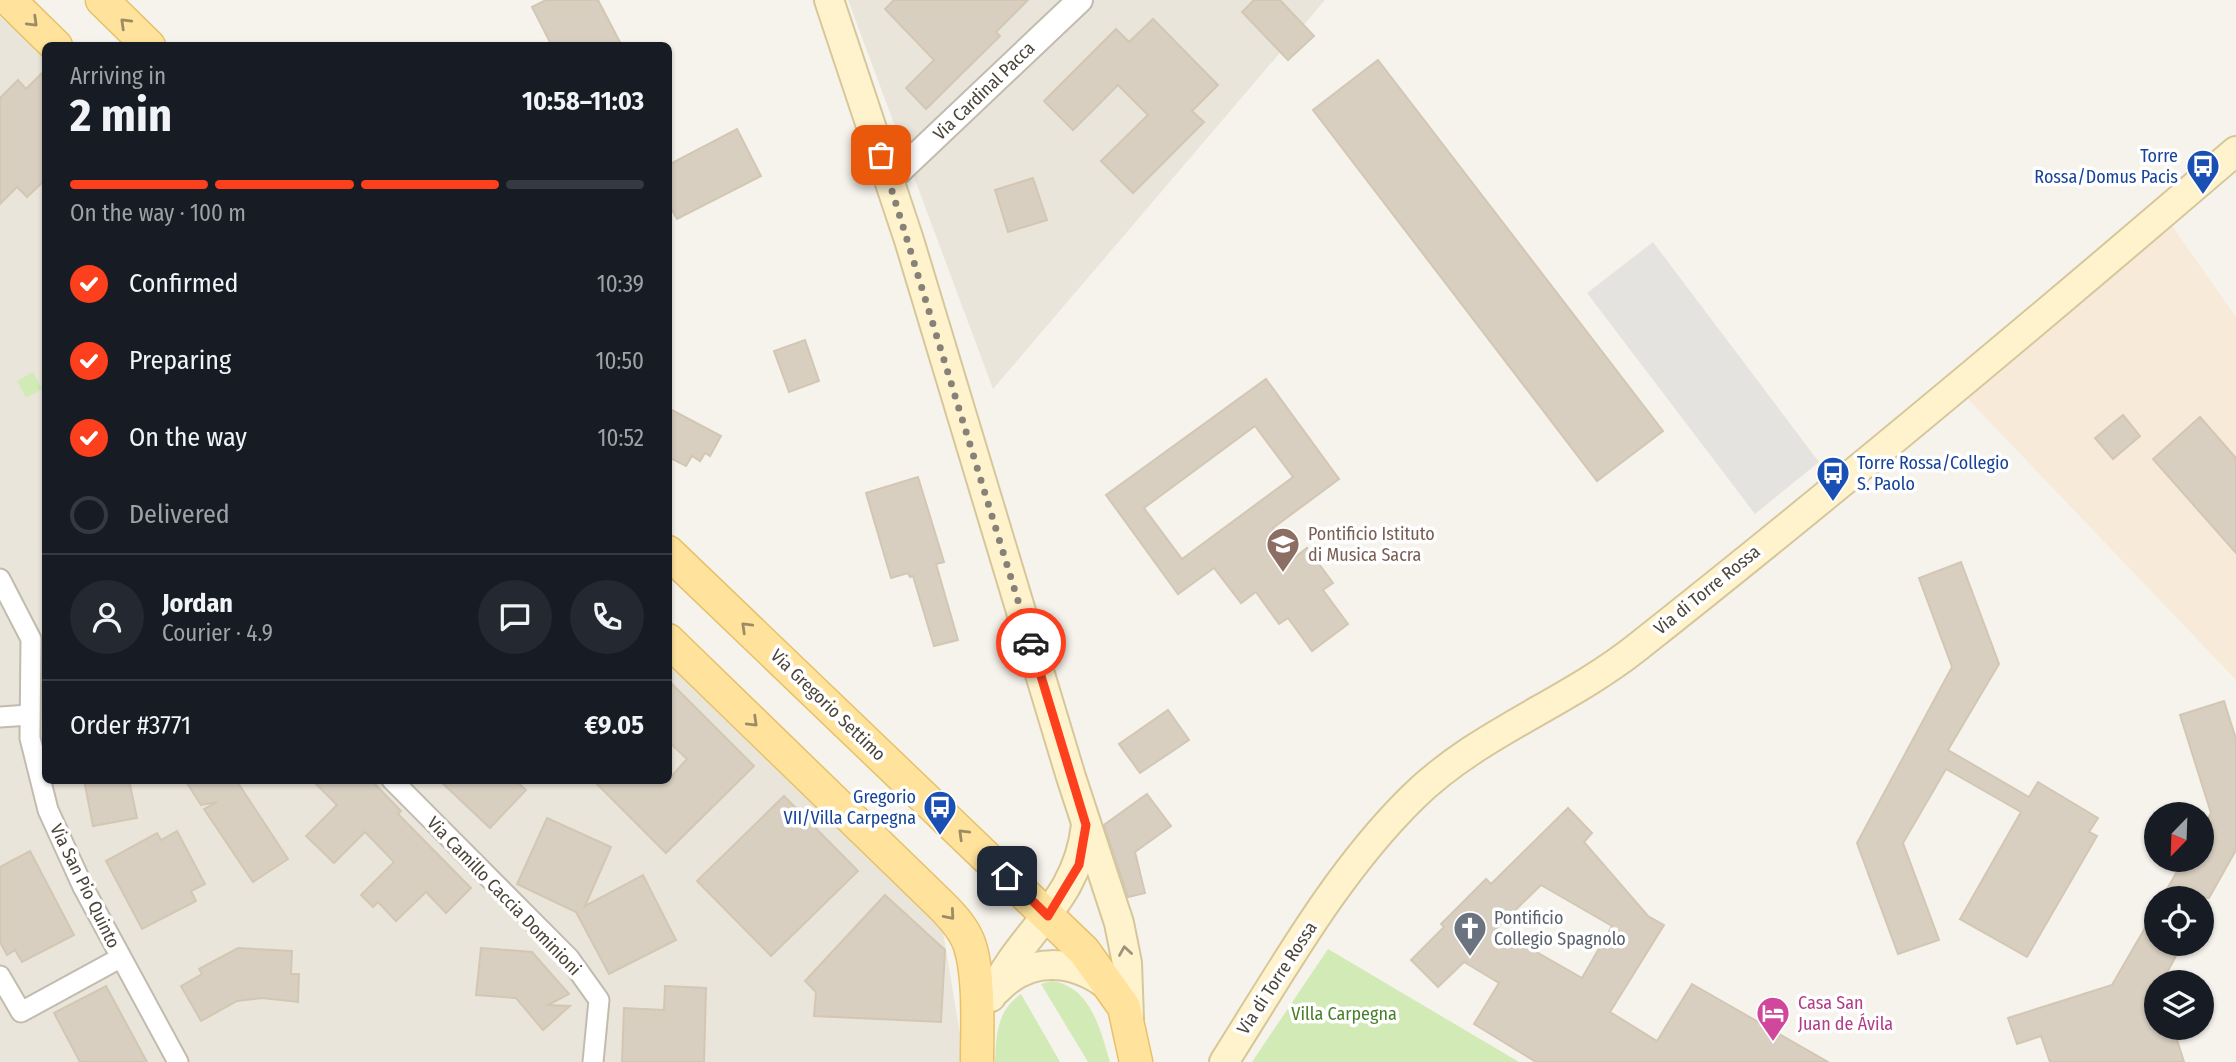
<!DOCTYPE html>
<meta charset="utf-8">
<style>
body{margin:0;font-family:"Fira Sans Condensed",sans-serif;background:#242831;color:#f1f3f6;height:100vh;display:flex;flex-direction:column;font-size:26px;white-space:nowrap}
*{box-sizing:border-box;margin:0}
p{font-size:23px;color:#9ea1a6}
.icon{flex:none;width:38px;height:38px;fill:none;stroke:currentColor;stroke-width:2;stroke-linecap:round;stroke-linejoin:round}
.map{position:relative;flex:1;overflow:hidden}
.drawer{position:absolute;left:42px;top:42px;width:630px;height:742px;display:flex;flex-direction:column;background:#171b24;border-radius:10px;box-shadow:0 2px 5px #0004}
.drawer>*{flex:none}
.needle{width:46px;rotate:203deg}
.fabs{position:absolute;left:2144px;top:802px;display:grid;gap:14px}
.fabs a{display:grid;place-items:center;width:70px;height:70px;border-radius:50%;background:#171b24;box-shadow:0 2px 5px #0004;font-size:35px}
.pin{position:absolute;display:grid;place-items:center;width:60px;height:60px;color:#fff;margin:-30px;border-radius:14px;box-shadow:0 4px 10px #0006}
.courier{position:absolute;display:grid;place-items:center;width:70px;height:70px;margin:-35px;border:5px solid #fc3f1d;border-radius:50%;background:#fff;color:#222;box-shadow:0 2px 9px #0007}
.headline em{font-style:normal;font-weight:700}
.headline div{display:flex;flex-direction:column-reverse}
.headline{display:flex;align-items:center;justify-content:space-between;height:119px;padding:0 28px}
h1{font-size:46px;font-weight:700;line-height:52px}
.bar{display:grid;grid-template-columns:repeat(4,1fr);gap:10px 7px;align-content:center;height:84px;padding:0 28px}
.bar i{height:9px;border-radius:5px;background:#363941}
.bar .active{background:#fc3f1d}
.bar p{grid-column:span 4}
.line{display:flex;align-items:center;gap:18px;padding:0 28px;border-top:2px solid #363941}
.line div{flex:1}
.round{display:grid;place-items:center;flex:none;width:74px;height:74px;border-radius:37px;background:#242831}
ol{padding:0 28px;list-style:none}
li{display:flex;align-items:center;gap:21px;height:77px}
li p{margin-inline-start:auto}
li .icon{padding:7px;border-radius:50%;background:#fc3f1d;color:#fff;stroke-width:4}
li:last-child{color:#9ea1a6}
li i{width:38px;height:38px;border:4px solid #363941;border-radius:50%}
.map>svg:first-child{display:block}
.residential{fill:#eae5da}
.commercial{fill:#f7ead8}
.green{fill:#d2eab5}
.parking{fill:#e5e3e0}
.building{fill:#d8cfc1;stroke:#d3c7b4;stroke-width:2;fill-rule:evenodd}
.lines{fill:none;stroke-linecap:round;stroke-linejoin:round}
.minor-casing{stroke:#c2bbae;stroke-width:23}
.tertiary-casing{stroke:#c2bbae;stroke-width:28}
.secondary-casing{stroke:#d6c79b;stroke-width:32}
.primary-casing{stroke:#e6c16a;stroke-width:35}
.minor{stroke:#fff;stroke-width:19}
.tertiary{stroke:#fff;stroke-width:24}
.secondary{stroke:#fff3cd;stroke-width:28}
.primary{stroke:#ffe39c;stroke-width:32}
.oneway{stroke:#9c8c66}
.oneway2{stroke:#9c937c}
.done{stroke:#878178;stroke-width:7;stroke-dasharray:0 12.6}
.route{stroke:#fc3f1d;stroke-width:9}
.labels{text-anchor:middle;stroke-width:7;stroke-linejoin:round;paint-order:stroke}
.street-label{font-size:18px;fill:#4b4439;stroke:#fff}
.transit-label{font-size:18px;fill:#164399;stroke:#fff;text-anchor:end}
.education-label{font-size:18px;fill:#785e54;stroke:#fff;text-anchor:start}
.worship-label{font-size:18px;fill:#5b616d;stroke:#fff;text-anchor:start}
.hotel-label{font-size:18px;fill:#b23c85;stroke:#fff;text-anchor:start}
.park-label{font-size:18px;fill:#4a7f2a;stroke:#fff}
</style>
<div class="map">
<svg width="2236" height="1062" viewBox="0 0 2236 1062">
<rect width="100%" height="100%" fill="#f6f3ec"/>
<g class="residential">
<polygon points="848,0 1325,0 993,389"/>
<polygon points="0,17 45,56 46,780 668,780 669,661 942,926 960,1034 960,1062 0,1062"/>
</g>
<polygon class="commercial" points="2170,223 2236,317 2236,680 1967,398"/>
<g class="green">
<polygon points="33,372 42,389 26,398 17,381"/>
<polygon points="1328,949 1519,1062 1252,1062"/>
<path d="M1052,981C1091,987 1100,1029 1110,1062H1088L1041,984Z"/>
<path d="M1021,994L1060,1062H995C996,1035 997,1010 1021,994Z"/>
</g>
<polygon class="parking" points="1653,242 1819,462 1755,514 1587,293"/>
<g class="building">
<polygon points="546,0 598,0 622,46 552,46 532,7"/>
<polygon points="894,0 1028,0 996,32 1000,36 926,109 906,88 934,60 885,9"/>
<polygon points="1254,0 1280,0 1314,36 1288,60 1242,12"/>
<polygon points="1153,19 1218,85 1192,111 1204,122 1133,193 1101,161 1148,115 1118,85 1073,130 1044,101 1116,29 1129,42"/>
<polygon points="1378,60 1663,431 1597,481 1313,110"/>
<polygon points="46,69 46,179 27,197 17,187 0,204 0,98 18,80 26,89"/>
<polygon points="737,129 761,176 677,219 668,203 668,165"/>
<polygon points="1033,178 1047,220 1008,232 995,190"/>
<polygon points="805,340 819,381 789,392 774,351"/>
<path d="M1266,379L1339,479L1273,528L1294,558L1307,548L1333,583L1323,590L1348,624L1312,651L1288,618L1279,624L1256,592L1241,603L1214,568L1178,594L1106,495ZM1255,426L1293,477L1182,559L1144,508Z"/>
<polygon points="668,408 721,436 710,456 705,453 700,461 692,456 686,466 668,457"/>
<polygon points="2123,415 2140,436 2113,459 2095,438"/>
<polygon points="2200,417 2236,458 2236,553 2153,459"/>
<polygon points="918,477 944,562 936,564 958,640 934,646 913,576 910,577 908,573 891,578 866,493"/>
<polygon points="1961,562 1999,664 1948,750 2029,797 2038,782 2098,818 2089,832 2097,836 2027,957 1960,919 2021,812 1946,769 1903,843 1939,940 1898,954 1857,843 1952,667 1919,578"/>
<polygon points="668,680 754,766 666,853 594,781 668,780 687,759 668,741"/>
<polygon points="2224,701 2236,739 2236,850 2209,898 2162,898 2184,859 2202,859 2202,830 2211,813 2180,715"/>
<polygon points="1168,710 1189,740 1140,773 1119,744"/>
<polygon points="84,780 129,780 137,818 93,826"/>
<polygon points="185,780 236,780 288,859 253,882 204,809 217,802 201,805"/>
<polygon points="312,780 371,780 401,811 398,814 471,888 446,913 426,892 396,921 378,902 373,907 361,895 394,862 365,832 334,863 306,836 337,805"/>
<polygon points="439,780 515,780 526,790 490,828"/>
<polygon points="1147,794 1171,826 1135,852 1145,893 1128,897 1104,825"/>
<polygon points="784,796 858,871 771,956 697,881"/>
<path d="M1568,808L1592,833L1584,842L1648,916L1664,925L1610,1012L1657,1041L1692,984L1828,1062H1536L1474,1024L1499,983L1464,962L1438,987L1411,960L1444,927L1441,924L1486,879L1491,884ZM1541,885L1612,926L1582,978L1496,929Z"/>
<polygon points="547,818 611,847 585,906 643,875 676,940 609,974 576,912 517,884"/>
<polygon points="177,831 205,884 191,891 196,901 142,929 106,861 157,833 161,840"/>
<polygon points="30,851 74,935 22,962 15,950 7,955 0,942 0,867"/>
<polygon points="885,895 945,950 941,1022 814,1016 816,992 805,981"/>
<polygon points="2156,909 2156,943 2183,943 2162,982 2156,982 2156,1027 2173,1027 2184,1062 2050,1062 2041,1036 2017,1044 2008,1018 2112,985"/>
<polygon points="238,948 292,951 291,974 299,974 298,1002 262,998 237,1001 201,1021 181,986 202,974 199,969"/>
<polygon points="481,948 532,952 569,994 548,1005 570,1006 543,1030 516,998 476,995"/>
<polygon points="106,986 147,1062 80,1062 54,1013"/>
<polygon points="665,986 706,988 704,1062 622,1062 624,1008 664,1010"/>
</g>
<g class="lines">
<defs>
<g id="minor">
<polyline points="0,579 31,639 30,738 48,810 83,887 178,1062"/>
<polyline points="0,717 29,715"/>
<polyline points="392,780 569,958 599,1000 593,1062"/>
<polyline points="0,976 21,1012 120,958"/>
</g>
<polyline id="tertiary" points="889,181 1080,0"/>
<g id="secondary">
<polyline points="829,0 909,240 1071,777 1119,923 1127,963 1129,1019"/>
<path d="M997,990C1029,956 1073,959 1108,986"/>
<path d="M991,997C1020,930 1077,905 1086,825"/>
<path d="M1224,1062C1282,971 1335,874 1412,798C1475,735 1565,704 1635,649C1839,488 2039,320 2236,151"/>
</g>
<g id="primary">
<polyline points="9,0 56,46"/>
<polyline points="102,0 149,46"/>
<polyline points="668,552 1084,951 1124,1007 1136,1062"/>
<path d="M668,640L941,905C953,917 965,930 970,946C980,978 977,1028 977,1062"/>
</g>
</defs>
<use href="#minor" class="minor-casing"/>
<use href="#tertiary" class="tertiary-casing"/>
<use href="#secondary" class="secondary-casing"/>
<use href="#primary" class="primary-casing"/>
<use href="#minor" class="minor"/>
<use href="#tertiary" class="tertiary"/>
<use href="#secondary" class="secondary"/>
<use href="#primary" class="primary"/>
</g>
<defs><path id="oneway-chevron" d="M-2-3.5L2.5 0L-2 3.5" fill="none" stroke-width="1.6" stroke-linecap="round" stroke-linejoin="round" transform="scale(1.75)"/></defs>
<g class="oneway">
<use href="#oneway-chevron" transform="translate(33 22) rotate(44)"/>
<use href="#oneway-chevron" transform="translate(125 23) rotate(-136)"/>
<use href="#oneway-chevron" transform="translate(746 627) rotate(-136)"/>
<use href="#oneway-chevron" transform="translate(753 722) rotate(44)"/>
<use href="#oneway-chevron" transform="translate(963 834) rotate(-136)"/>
<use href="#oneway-chevron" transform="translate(950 915) rotate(49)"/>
</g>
<use class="oneway2" href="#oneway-chevron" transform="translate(1125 951) rotate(-99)"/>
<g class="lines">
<polyline class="done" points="881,155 1031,643"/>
<polyline class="route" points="1007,876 1048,916 1079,865 1086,825 1031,643"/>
</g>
<defs>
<symbol id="bus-pin" viewBox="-11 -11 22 30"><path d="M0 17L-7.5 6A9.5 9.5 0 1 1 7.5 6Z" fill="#1a4fb4" stroke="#fff"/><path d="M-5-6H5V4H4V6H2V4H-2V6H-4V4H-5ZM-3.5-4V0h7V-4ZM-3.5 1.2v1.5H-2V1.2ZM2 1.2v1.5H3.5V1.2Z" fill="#fff"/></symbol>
<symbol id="university-pin" viewBox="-11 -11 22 30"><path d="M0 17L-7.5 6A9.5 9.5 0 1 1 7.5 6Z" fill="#8d6e63" stroke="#fff"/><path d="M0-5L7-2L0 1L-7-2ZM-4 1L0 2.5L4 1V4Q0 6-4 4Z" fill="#fff"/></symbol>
<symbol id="church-pin" viewBox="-11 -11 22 30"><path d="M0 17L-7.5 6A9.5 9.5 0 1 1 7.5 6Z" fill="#6b7280" stroke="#fff"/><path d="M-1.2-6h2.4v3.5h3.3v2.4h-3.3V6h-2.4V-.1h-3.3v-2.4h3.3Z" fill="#fff"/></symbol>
<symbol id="hotel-pin" viewBox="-11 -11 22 30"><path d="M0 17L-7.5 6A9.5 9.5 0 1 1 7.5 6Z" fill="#d1479c" stroke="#fff"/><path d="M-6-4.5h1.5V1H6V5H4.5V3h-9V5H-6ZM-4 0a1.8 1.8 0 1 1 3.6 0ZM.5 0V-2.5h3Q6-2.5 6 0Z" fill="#fff"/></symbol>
</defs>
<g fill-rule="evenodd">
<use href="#bus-pin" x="2184" y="147" width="38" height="52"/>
<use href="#bus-pin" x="1814" y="454" width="38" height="52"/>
<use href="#university-pin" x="1264" y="525" width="38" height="52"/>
<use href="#bus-pin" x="921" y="788" width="38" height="52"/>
<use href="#church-pin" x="1451" y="909" width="38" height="52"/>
<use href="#hotel-pin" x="1754" y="994" width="38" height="52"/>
</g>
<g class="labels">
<g class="street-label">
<text transform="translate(984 91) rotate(-44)" y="6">Via Cardinal Pacca</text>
<text transform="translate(1707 590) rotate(-39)" y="6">Via di Torre Rossa</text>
<text transform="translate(828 705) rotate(44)" y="6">Via Gregorio Settimo</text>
<text transform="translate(85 886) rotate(64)" y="6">Via San Pio Quinto</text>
<text transform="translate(504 896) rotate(46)" y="6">Via Camillo Caccia Dominioni</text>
<text transform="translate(1277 978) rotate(-57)" y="6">Via di Torre Rossa</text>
</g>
<g class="transit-label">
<text x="2178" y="162">Torre<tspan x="2178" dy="21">Rossa/Domus Pacis</tspan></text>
<text x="1857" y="469" text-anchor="start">Torre Rossa/Collegio<tspan x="1857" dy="21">S. Paolo</tspan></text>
<text x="916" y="803">Gregorio<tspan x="916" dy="21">VII/Villa Carpegna</tspan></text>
</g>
<g class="education-label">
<text x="1308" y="540">Pontificio Istituto<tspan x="1308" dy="21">di Musica Sacra</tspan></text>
</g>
<g class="worship-label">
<text x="1494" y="924">Pontificio<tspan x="1494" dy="21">Collegio Spagnolo</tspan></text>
</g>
<g class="hotel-label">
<text x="1798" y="1009">Casa San<tspan x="1798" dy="21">Juan de Ávila</tspan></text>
</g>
<g class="park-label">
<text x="1344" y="1020">Villa Carpegna</text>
</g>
</g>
</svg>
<div class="fabs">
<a><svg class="needle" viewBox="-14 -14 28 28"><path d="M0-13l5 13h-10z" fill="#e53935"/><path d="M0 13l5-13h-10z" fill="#9ea1a6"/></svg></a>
<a><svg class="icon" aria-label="locate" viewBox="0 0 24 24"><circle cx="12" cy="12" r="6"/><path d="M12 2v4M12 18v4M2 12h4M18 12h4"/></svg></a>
<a><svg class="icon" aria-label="layers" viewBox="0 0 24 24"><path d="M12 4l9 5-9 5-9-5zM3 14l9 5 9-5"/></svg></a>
</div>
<div class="pin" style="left:881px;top:155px;background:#ea580c"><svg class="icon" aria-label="bag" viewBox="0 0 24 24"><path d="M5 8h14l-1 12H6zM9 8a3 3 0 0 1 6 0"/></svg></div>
<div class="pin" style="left:1007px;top:876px;background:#1f2937"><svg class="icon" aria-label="home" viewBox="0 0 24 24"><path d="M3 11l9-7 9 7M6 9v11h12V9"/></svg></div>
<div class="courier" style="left:1031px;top:643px"><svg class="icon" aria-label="car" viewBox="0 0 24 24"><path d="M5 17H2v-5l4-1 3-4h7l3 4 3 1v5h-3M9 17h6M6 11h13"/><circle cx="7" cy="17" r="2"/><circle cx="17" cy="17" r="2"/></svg></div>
<section class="drawer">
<div class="headline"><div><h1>2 min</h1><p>Arriving in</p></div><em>10:58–11:03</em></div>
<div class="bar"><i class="active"></i><i class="active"></i><i class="active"></i><i></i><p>On the way · 100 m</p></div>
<ol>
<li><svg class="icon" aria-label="check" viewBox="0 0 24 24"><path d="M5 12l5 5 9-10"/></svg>Confirmed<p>10:39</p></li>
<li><svg class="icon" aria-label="check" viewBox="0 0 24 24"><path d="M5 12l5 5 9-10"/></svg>Preparing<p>10:50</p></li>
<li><svg class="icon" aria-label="check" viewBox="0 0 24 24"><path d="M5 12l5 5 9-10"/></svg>On the way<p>10:52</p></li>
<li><i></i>Delivered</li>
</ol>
<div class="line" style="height:126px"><a class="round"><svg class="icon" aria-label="person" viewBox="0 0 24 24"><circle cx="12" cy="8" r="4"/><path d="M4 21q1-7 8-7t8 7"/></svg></a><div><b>Jordan</b><p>Courier · 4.9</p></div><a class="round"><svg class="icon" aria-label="chat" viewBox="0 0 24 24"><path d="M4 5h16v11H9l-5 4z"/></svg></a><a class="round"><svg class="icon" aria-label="phone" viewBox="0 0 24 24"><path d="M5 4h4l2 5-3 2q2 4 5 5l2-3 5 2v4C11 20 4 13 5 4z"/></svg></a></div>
<div class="line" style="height:91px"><div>Order #3771</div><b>€9.05</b></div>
</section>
</div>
